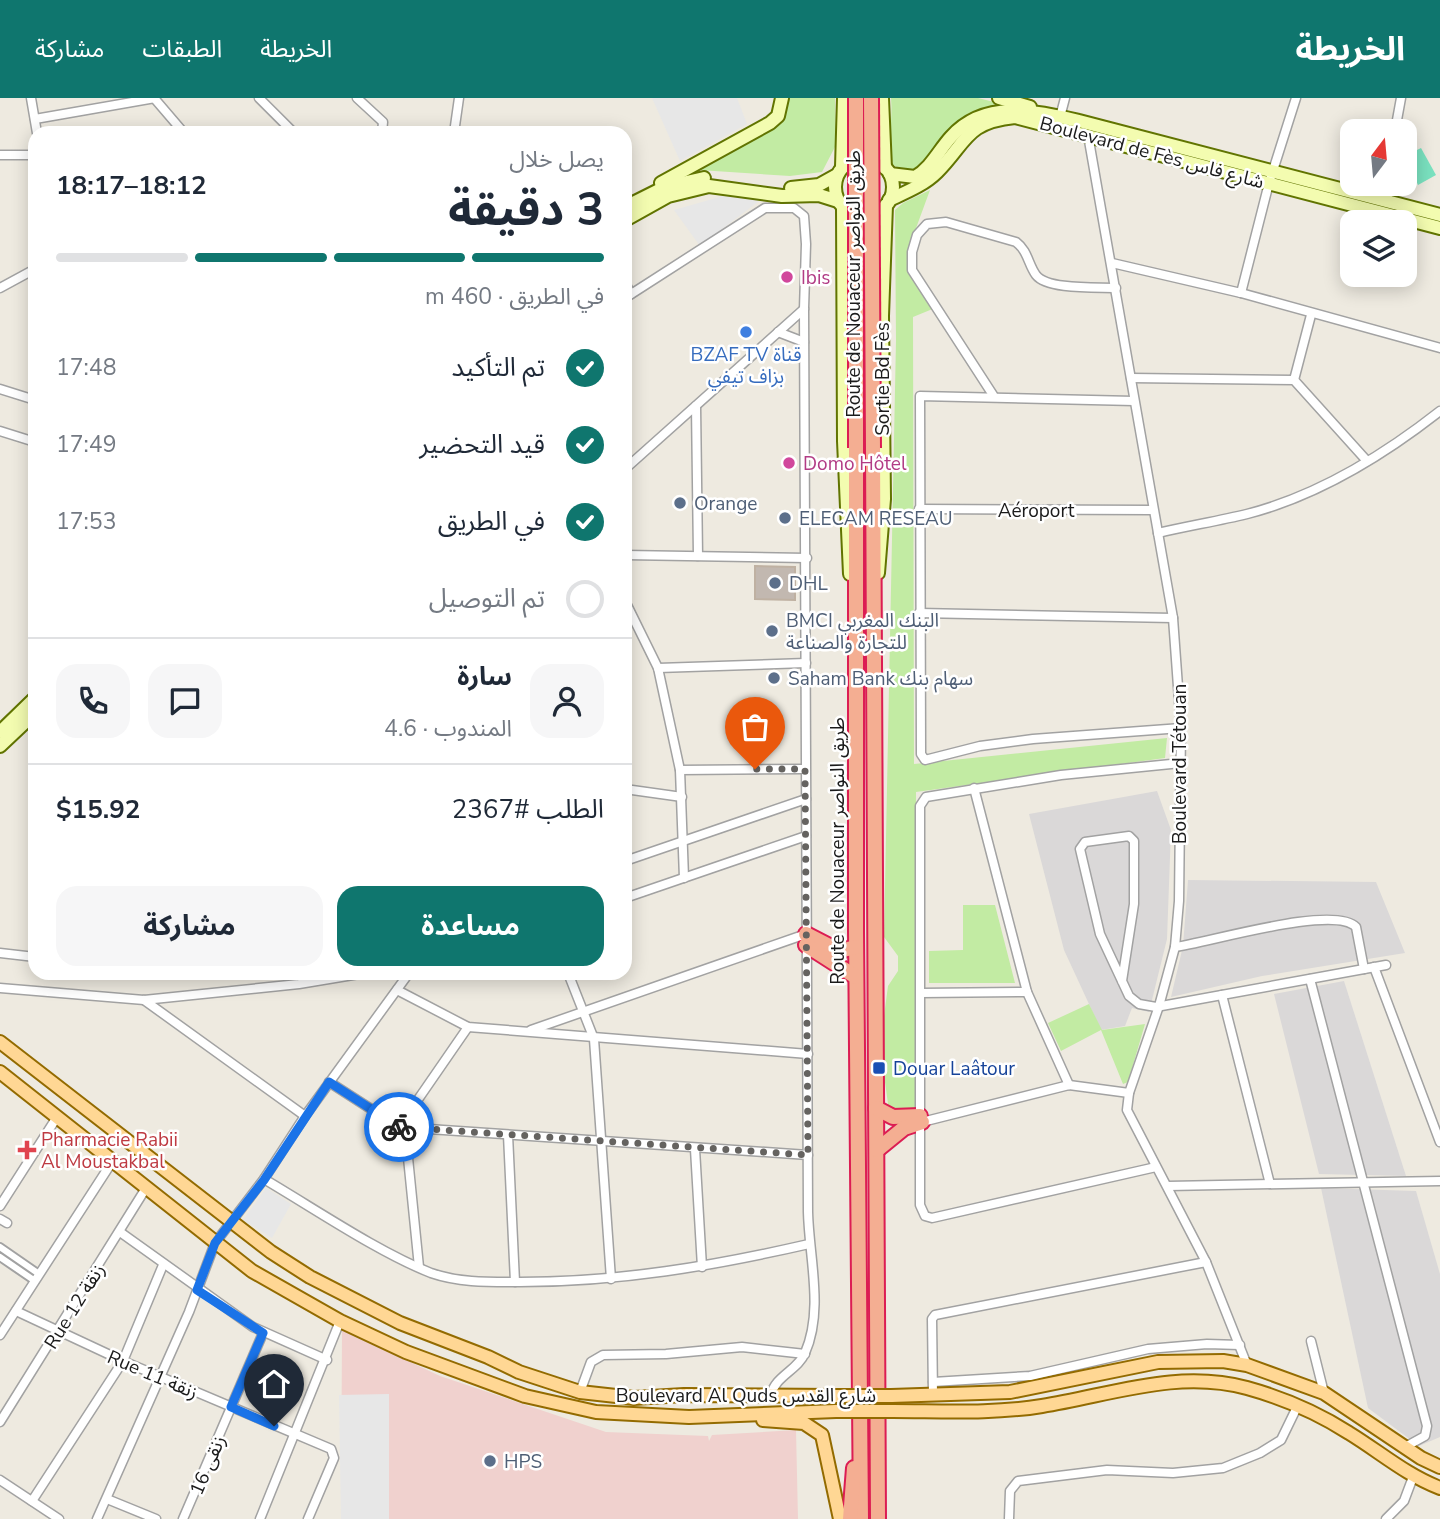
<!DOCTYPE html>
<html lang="ar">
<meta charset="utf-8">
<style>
body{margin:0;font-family:"Nunito Sans","Noto Sans Arabic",sans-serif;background:#f6f6f7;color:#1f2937;direction:rtl;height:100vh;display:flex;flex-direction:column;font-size:26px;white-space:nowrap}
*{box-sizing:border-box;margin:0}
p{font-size:23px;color:#747a83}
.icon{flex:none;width:38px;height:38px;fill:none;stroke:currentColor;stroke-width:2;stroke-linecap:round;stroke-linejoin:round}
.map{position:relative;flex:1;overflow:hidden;direction:ltr}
.sheet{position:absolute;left:28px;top:28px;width:604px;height:854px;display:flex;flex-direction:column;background:#fff;border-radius:21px;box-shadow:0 4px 18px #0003;direction:rtl}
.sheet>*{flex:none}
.needle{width:46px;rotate:16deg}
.buttons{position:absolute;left:1340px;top:21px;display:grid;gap:14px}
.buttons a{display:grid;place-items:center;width:77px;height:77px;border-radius:14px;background:#fff;box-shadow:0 4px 18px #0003;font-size:35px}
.pin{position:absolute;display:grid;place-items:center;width:60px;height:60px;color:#fff;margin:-72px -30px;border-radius:50% 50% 50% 0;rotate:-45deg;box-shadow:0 0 7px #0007}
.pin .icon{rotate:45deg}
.courier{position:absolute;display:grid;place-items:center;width:70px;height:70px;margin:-35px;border:5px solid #1a73e8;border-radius:50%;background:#fff;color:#222;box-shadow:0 2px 9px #0007}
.headline em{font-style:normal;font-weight:700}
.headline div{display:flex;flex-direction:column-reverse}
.headline{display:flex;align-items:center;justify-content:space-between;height:119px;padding:0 28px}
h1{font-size:46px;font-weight:700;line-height:52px}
.bar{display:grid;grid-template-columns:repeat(4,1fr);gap:10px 7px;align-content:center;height:84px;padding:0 28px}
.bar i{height:9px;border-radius:5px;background:#e0e1e3}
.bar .active{background:#0f766e}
.bar p{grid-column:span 4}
.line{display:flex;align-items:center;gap:18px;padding:0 28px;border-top:2px solid #e0e1e3}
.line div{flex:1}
.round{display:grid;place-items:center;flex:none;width:74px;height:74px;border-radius:21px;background:#f6f6f7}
ol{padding:0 28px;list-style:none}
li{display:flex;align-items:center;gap:21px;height:77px}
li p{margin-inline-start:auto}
li .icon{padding:7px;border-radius:50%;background:#0f766e;color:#fff;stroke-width:4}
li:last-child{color:#747a83}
li i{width:38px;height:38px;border:4px solid #e0e1e3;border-radius:50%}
.primary-button{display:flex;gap:14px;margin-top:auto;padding:14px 28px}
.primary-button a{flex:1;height:80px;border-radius:21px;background:#0f766e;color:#fff;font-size:28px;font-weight:700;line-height:80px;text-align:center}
.primary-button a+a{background:#f6f6f7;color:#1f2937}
header{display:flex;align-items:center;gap:42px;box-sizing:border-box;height:98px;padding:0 35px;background:#0f766e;color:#fff}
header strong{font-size:33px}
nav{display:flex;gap:38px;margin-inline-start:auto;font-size:24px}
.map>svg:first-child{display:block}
.residential{fill:#dad8d8}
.commercial{fill:#f0d1ce}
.grass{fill:#c2eba3}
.pitch{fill:#7ae1bf}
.parking{fill:#e7e7e7}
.building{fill:#c2b8b0;stroke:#bfb1a2;stroke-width:2}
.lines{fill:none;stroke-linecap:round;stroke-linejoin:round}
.pedestrian-casing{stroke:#a2a2a2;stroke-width:10}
.minor-casing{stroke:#a2a2a2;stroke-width:11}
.secondary-casing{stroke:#617401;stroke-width:16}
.primary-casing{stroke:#936b00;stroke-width:16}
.trunk-casing{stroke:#dc1d53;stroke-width:18}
.pedestrian{stroke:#fff;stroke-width:6}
.minor{stroke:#fff;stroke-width:8}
.secondary{stroke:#f3fcb0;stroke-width:12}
.primary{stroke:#ffd794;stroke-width:12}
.trunk{stroke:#f4ae92;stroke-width:14}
.primary-bridge-casing{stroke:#936b00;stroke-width:16;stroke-linecap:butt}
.trunk-bridge-casing{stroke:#dc1d53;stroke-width:18;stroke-linecap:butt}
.primary-bridge{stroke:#ffd794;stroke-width:12}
.trunk-bridge{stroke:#f4ae92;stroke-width:14}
.done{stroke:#656360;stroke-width:7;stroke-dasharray:0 12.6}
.route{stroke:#1a73e8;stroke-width:9}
.hotel-dot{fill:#d1479c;stroke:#fff;stroke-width:2.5}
.shop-dot{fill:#3f7fe0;stroke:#fff;stroke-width:2.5}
.service-dot{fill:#5c6f8a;stroke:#fff;stroke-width:2.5}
.transit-dot{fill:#1a4fb4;stroke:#fff;stroke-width:2.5}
.health-dot{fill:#e0444e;stroke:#fff;stroke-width:2.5}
.labels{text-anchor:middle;stroke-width:5;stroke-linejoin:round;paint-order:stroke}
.street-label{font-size:19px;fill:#1b1b1b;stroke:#fff}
.hotel-label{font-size:19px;fill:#b23c85;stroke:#fff;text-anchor:start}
.shop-label{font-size:19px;fill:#366cbe;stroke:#fff}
.service-label{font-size:19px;fill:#4e5e75;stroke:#fff;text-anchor:start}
.transit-label{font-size:19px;fill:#164399;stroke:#fff;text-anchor:start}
.health-label{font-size:19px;fill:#be3a42;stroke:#fff;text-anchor:start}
</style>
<header>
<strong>الخريطة</strong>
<nav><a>الخريطة</a><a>الطبقات</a><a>مشاركة</a></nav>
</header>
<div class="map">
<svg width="1440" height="1421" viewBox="0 0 1440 1421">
<rect width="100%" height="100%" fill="#eeeae0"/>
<g class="residential">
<polygon points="1157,693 1171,732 1167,841 1149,914 1132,910 1125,928 1101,932 1064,852 1029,716"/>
<polygon points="1188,782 1376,784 1405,855 1262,878 1171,899 1183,848"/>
<polygon points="1344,883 1406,1078 1319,1076 1274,896"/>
<polygon points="1321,1090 1416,1093 1440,1176 1440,1339 1419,1348 1368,1310"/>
</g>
<polygon class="commercial" points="342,1232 440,1278 606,1334 708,1338 709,1343 712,1337 796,1332 798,1421 341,1421"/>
<g class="grass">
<polygon points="788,0 835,0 836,47 822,74 790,78 699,72 780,23"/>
<path d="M891,0H978L998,5C955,22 946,35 919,72L907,74L893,67C887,44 893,23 891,0Z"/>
<polygon points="930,92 908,152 908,171 935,210 913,219 914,666 1167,640 1165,660 916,694 917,1013 889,1013 880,948 888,888 898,873 898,858 884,839 896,242 895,112 903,105"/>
<polygon points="963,807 995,807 1015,885 929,885 929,853 963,852"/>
<polygon points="1089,906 1102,932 1145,926 1128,984 1123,986 1101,932 1061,953 1048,925"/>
</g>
<polygon class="pitch" points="1421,50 1436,77 1418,87 1405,58"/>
<g class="parking">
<polygon points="652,0 737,0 747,26 680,63"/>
<polygon points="723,98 759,103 700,148 674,112"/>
<polygon points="266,1090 291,1106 272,1140 243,1122"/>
<polygon points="389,1296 389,1421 341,1421 339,1297"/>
</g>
<polygon class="building" points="755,468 795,469 795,502 755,501"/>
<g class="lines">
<defs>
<g id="pedestrian">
<polyline points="0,1149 39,1176"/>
<polyline points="0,1159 35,1183"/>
</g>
<g id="minor">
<polyline points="31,0 37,35"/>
<polyline points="154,0 184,35"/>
<polyline points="259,0 294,35"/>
<polyline points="357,0 383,24 382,35"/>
<polyline points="1060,19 1065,0"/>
<polyline points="35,21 155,0"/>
<polyline points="1395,33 1401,0"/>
<polyline points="454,35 459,0"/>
<polyline points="1088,37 1173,520 1181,630 1179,803 1175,849 1159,908 1129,995 1127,1012 1206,1164 1247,1267"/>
<polyline points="0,57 35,57"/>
<polyline points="1387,103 1389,86"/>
<polyline points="1112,165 1241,195 1440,250"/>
<polyline points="625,185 631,196"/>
<polyline points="0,190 35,171"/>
<polyline points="1241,195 1269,85 1296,0"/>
<path d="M625,200L765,110H794L804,118L806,146L804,211L808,1114C809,1159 824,1212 805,1255C798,1272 775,1278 771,1297"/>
<polyline points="778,234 804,244"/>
<polyline points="1131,280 1294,282 1367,363"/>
<polyline points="1294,282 1311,217"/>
<polyline points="0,291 35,302"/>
<path d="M993,297L912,172V154L917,137L927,126L946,124L1016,144C1028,153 1028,166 1036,177C1047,192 1098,189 1116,190"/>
<polyline points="1134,303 920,298 921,656 925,662 980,648 1033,641 1181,630"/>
<polyline points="696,308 698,458"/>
<polyline points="0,333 35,344"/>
<polyline points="625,371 804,211"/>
<polyline points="919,411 1153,412"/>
<path d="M1158,435C1188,428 1218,423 1247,416C1317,398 1384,357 1440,313"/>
<polyline points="625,457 807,460"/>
<polyline points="625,503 658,570 680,672 684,780"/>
<polyline points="919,515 1173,520"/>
<polyline points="658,570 806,565"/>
<polyline points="680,672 805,671"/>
<polyline points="974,690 1027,894 1069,987"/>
<polyline points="625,691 682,699"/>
<polyline points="625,763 806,701"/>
<polyline points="625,800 806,738"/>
<path d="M1175,849C1207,845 1334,806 1356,829L1364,871"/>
<polyline points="0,855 35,859"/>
<polyline points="1374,869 1440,1044"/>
<polyline points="568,875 594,941 611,1181"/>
<polyline points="1310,881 1427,1328 1425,1338 1405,1349"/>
<polyline points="1122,883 1134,806 1134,743 1129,738 1085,744 1080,751 1100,836 1129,898 1139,906 1156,909 1386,867"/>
<polyline points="0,890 144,902 299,886 365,875"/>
<polyline points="397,892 468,929 808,956"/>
<polyline points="921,895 1027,894"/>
<polyline points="1222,897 1270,1086"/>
<polyline points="144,902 305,1018"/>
<polyline points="531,932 806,836"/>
<polyline points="329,984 399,1029 808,1057"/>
<polyline points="922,1024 1069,987 1129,995"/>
<polyline points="399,1029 468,929"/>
<polyline points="405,1030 419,1169"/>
<polyline points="508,1037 515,1184"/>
<polyline points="695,1051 702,1169"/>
<polyline points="1156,1069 932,1120 925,1118 920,1107 920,708 926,699 1061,677 1181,665"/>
<path d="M264,1081C315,1111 378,1154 431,1175C460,1185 490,1184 520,1184C619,1184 713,1168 809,1146"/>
<polyline points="1168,1088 1440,1083"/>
<polyline points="0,1108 57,1019"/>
<polyline points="0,1121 7,1125"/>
<polyline points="120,1134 253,1229 327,1262"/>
<polyline points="16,1213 123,1263 331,1351 334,1360 308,1421"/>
<polyline points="0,1237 112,1064"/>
<polyline points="1311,1243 1324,1295"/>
<polyline points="933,1284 1030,1278 1148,1251 1207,1246 1240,1247"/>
<polyline points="580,1294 591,1264 603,1257 666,1256 742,1249 805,1256"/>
<polyline points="933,1297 932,1221 935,1217 1206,1164"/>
<polyline points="0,1324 146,1090"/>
<polyline points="0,1382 59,1421"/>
<polyline points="107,1401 156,1421"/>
<polyline points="32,1403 123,1263 163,1167"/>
<polyline points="97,1421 189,1214 215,1145 264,1081 305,1018 409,875"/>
<polyline points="183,1421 263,1235"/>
<polyline points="260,1421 340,1223"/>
<polyline points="1009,1421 1010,1393 1018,1383 1107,1372 1173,1375 1223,1370 1260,1355 1281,1342 1298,1307"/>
<polyline points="1386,1421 1404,1403 1413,1379"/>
</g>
<g id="secondary">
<polyline points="882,0 885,70"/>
<polyline points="999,0 1030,9"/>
<circle cx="864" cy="89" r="29"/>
<polyline points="842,69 844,0"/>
<path d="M890,76L915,79C931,70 939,52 951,39C985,1 1035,13 1079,23L1440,117"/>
<polyline points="661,85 770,25 778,18 782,0"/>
<polyline points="791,90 819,87 837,77"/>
<path d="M889,102C906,94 924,87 937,74C967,44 965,24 1015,19L1440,130"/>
<polyline points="625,109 665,89 704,80"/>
<polyline points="843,109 844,343 850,476"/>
<polyline points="625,122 668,98 709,88 782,98 819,97 838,103"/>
<polyline points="878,475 884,401 882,218 886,107"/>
<polyline points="0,634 35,600"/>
<polyline points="0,648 35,615"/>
</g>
<g id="primary">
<polyline points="0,944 271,1154 310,1179 400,1225 488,1259 519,1274 580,1294 634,1300 684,1297 838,1298"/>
<polyline points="0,974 252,1173 340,1223 406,1254 525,1298 596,1314 689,1319 836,1313"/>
<polyline points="891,1298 1010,1294 1158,1264 1223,1263 1247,1267 1324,1295 1421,1360 1440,1369"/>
<path d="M893,1313C942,1313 993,1316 1042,1308C1111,1297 1177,1271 1247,1290C1283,1300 1318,1315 1349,1335C1380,1354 1406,1377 1440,1390"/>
<polyline points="763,1322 804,1325 822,1337 840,1421"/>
</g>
<g id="trunk">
<polyline points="856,350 856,833 861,1421"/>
<polyline points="873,350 878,1421"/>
<polyline points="806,836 839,853 856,849"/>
<polyline points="806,847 856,879"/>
<polyline points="876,1010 893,1019 920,1018"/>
<polyline points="877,1052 904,1030 922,1024"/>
<polyline points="850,1421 854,1370"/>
</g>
</defs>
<use href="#pedestrian" class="pedestrian-casing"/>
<use href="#minor" class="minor-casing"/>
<use href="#secondary" class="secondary-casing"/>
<use href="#primary" class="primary-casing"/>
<use href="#trunk" class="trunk-casing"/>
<use href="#pedestrian" class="pedestrian"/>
<use href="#minor" class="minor"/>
<use href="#secondary" class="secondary"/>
<use href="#primary" class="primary"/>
<use href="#trunk" class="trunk"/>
<defs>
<g id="primary-bridge">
<polyline points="838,1298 891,1298"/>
<polyline points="836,1313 893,1313"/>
</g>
<g id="trunk-bridge">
<polyline points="856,0 856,350"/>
<polyline points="871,0 873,350"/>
</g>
</defs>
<use href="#primary-bridge" class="primary-bridge-casing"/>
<use href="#trunk-bridge" class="trunk-bridge-casing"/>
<use href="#primary-bridge" class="primary-bridge"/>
<use href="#trunk-bridge" class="trunk-bridge"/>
</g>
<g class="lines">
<polyline class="done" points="399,1029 808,1057 805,671 755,671"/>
<polyline class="route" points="274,1328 231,1309 263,1235 197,1192 215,1145 264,1082 329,984 399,1029"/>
</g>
<g class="hotel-dot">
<circle cx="787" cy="179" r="7"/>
<circle cx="789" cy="365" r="7"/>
</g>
<circle class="shop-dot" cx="746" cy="234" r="7"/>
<g class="service-dot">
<circle cx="680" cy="405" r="7"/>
<circle cx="785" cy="420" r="7"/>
<circle cx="775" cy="485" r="7"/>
<circle cx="772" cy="533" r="7"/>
<circle cx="774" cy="580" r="7"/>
<circle cx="490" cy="1363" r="7"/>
</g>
<rect class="transit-dot" x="872" y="963" width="14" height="14" rx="3.5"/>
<path class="health-dot" d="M23.5 1041.5h7v7h7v7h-7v7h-7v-7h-7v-7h7z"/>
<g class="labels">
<g class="street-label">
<text transform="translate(1152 54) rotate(15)" y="7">Boulevard de Fès شارع فاس</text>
<text transform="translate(853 186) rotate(-90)" y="7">Route de Nouaceur طريق النواصر</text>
<text transform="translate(882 281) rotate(-90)" y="7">Sortie Bd Fès</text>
<text x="1036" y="419">Aéroport</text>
<text transform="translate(1179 666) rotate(-90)" y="7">Boulevard Tétouan</text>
<text transform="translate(837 753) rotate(-90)" y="7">Route de Nouaceur طريق النواصر</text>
<text transform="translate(74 1208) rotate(-58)" y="7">Rue 12 زنقة</text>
<text transform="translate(153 1276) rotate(23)" y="7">Rue 11 زنقة</text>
<text x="746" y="1304">Boulevard Al Quds شارع القدس</text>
<text transform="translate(207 1367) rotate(-67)" y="7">زنقى 16</text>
</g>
<g class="hotel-label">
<text x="801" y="186">Ibis</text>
<text x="803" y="372">Domo Hôtel</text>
</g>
<g class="shop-label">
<text x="746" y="263">BZAF TV قناة<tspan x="746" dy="22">بزاف تيفي</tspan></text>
</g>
<g class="service-label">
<text x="694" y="412">Orange</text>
<text x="799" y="427">ELECAM RESEAU</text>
<text x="789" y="492">DHL</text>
<text x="786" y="529">BMCI البنك المغربي<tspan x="786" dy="22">للتجارة والصناعة</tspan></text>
<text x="788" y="587">Saham Bank سهام بنك</text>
<text x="504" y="1370">HPS</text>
</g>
<g class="transit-label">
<text x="893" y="977">Douar Laâtour</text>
</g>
<g class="health-label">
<text x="41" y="1048">Pharmacie Rabii<tspan x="41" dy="22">Al Moustakbal</tspan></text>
</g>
</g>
</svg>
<div class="buttons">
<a><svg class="needle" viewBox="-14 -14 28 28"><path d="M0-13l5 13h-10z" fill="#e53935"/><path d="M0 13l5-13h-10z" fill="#747a83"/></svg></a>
<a><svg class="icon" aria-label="layers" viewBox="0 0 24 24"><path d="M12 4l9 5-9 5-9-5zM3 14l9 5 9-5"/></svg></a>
</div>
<div class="pin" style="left:755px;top:671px;background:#ea580c"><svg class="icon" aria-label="bag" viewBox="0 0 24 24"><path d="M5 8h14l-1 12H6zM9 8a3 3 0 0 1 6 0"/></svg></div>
<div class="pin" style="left:274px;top:1328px;background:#1f2937"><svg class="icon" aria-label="home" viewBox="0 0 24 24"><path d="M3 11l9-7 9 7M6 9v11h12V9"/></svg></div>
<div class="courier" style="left:399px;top:1029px"><svg class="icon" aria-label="bike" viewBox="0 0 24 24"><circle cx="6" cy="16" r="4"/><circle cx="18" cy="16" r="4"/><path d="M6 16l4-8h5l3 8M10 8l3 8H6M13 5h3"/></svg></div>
<section class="sheet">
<div class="headline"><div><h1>3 دقيقة</h1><p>يصل خلال</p></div><em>18:12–18:17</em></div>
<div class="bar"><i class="active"></i><i class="active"></i><i class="active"></i><i></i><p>في الطريق · 460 m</p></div>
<ol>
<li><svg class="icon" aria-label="check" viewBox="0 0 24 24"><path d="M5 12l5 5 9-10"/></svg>تم التأكيد<p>17:48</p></li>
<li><svg class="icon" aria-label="check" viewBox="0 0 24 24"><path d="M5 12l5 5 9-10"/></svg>قيد التحضير<p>17:49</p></li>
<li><svg class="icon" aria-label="check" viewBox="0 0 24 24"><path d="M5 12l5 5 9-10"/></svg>في الطريق<p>17:53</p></li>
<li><i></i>تم التوصيل</li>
</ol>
<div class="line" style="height:126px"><a class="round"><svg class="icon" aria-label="person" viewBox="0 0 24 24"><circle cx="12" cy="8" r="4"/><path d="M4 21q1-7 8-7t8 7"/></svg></a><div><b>سارة</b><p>المندوب · 4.6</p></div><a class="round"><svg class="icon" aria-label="chat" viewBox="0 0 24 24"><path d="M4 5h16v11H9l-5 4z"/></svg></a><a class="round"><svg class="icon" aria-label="phone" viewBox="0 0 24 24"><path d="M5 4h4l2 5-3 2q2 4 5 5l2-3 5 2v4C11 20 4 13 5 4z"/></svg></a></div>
<div class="line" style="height:91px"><div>الطلب #2367</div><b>$15.92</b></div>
<div class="primary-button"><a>مساعدة</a><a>مشاركة</a></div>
</section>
</div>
